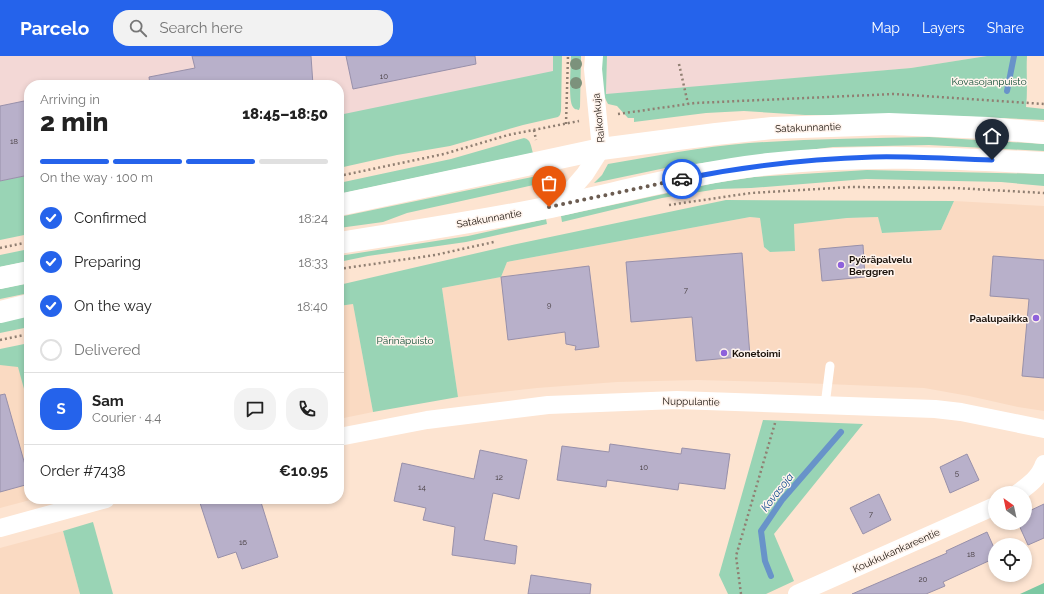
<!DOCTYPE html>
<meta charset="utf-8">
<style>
body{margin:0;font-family:Raleway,sans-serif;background:#f2f2f2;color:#222;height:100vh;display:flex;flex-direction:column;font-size:15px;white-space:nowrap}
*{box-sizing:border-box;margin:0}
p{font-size:13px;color:#767676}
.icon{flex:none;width:22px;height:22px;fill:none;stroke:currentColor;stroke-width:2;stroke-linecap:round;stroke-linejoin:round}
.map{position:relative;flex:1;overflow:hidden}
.side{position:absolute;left:24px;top:24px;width:320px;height:424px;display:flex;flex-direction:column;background:#fff;border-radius:16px;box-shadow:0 2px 6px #0003}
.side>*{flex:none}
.needle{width:26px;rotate:327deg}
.tools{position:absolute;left:988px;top:430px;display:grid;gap:8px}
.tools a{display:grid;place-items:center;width:44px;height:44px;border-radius:50%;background:#fff;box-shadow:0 2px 6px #0003;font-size:20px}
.pin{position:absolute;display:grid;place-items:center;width:34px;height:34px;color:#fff;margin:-41px -17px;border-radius:50% 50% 50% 0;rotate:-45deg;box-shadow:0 0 4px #0007}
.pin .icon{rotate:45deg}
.courier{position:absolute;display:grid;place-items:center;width:40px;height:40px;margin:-20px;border:3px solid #2563eb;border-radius:50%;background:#fff;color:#222;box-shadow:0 1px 5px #0007}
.head em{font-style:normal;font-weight:800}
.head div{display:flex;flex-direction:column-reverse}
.head{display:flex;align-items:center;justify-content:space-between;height:68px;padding:0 16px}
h1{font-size:26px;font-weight:800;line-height:30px}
.bar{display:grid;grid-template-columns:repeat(4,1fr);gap:6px 4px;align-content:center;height:48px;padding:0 16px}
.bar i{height:5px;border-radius:3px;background:#e0e0e0}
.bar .active{background:#2563eb}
.bar p{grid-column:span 4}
.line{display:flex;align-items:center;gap:10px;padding:0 16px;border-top:1px solid #e0e0e0}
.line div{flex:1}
.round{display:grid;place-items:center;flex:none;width:42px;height:42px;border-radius:16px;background:#f2f2f2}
ol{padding:0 16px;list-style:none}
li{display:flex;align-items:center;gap:12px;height:44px}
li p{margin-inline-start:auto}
li .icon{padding:4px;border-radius:50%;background:#2563eb;color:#fff;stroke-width:4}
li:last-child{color:#767676}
li i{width:22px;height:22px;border:2px solid #e0e0e0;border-radius:50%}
header{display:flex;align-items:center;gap:24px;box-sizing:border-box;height:56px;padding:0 20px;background:#2563eb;color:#fff}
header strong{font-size:19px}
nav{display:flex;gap:22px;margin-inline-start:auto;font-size:14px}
.search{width:280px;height:36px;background:#f2f2f2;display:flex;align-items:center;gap:10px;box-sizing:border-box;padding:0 14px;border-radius:16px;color:#767676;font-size:15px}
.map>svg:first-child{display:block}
.built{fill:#fadac2}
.industrial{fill:#f3d8d6}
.green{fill:#99d4b5}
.forest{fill:#7cc8a2}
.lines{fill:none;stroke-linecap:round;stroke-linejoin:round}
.stream{stroke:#6893c9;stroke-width:6}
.building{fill:#b8b0ca;stroke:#9890aa}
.path{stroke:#907f72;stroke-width:2.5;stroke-dasharray:2 3;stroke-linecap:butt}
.lane{stroke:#fff;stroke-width:9}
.street{stroke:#fff;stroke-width:18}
.secondary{stroke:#fff;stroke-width:22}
.tree{fill:#7c927c}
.done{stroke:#6b5c51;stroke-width:4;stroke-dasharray:0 7.2}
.route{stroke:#2563eb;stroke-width:5}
.poi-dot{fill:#8e61db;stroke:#fff4ed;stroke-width:1.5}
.labels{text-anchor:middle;stroke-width:3;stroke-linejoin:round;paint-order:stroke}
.number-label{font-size:8px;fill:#433a3c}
.park-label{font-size:10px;fill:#124e36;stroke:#fff4ed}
.street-label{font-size:10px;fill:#1c130c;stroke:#fff4ed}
.poi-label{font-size:10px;font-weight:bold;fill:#1c130c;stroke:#fff4ed;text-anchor:start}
.water-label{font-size:11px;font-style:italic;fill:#0e4b8d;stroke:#fff4ed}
</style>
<header>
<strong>Parcelo</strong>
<div class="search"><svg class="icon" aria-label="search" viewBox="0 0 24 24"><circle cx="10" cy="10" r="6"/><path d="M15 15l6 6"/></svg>Search here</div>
<nav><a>Map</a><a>Layers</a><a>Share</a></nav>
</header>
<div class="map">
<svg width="1044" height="538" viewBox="0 0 1044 538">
<rect width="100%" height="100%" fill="#fde4d1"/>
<g class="built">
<polygon points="954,145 1044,150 1044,355 1018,351 969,340 924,332 777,326 697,324 617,326 537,332 458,341 442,232 501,221 507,206 750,161 760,162 764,191 770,196 795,195 794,168 847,162 878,161 882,177 941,174"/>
<polygon points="353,248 373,356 339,363 339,250"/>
<polygon points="29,296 29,443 34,443 0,452 0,302"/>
<polygon points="63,475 80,538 0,538 0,492"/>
</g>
<g class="industrial">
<polygon points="0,0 558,0 557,43 339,79 339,29 29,29 29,139 0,145"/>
<polygon points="607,0 987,0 911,12 606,39"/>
</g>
<g class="green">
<polygon points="553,0 562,0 561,55 560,59 558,61 523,69 450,90 397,99 339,112 339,59 553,15"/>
<path d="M571,0H581L580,51L579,54C576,53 575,54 573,51C568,45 571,10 571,0Z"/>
<path d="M602,0H607L606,38L911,12L987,0H1027C1026,17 1028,34 1026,51L1044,53V64L929,59H805L744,55L706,57L634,66V62H628L617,50L608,48C600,34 602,15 602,0Z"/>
<path d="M929,81L1044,88V95L929,89L833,91L670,111L594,127L602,119L608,108C654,100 702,91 749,87C809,83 869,82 929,81Z"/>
<path d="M524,82C531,83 531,91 533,97L339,138V127L451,103Z"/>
<polygon points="867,114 1044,118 1044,130 1001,126 866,123 751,132 718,133 662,142 562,166 561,160 715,127 754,121"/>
<polygon points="29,119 29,178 0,184 0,125"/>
<polygon points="537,120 538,128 407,157 383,166 339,172 339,161"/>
<polygon points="726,144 954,145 941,174 882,177 878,161 847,162 794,168 795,195 770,196 764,191 760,162 750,161 507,206 501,221 442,232 458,341 373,356 353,248 339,250 339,229 512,189"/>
<polygon points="546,163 547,168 466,186 368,200 339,206 339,200 468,180"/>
<polygon points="29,193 29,205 0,211 0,199"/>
<polygon points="29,227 29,237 0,243 0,233"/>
<polygon points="29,260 29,271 0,277 0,266"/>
<polygon points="29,287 29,351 18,311 0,309 0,293"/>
<polygon points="763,364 863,368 774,478 794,525 766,538 728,538 719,519"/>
<polygon points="93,466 113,538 80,538 63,475"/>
</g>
<polygon class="forest" points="1044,527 1044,538 1020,538"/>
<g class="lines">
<g class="stream">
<polyline points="1007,35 1014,0"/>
<polyline points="771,520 765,505 761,475 782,444 841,376"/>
</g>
</g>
<g class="building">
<polygon points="192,0 311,0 313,29 150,29 149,21 195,12"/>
<polygon points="346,0 475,0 476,8 353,33"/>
<polygon points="29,44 29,119 0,125 0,50"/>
<polygon points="863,189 865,221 822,225 819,193"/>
<polygon points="742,197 750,300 696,305 692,261 631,266 626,206"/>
<polygon points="993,200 1044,204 1044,322 1022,320 1029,243 990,240"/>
<polygon points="589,210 599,291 575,294 576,290 566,288 565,276 508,284 501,221"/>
<polygon points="5,338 29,423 29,428 0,436 0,339"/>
<polygon points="610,388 681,398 682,392 730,398 725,433 679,427 678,434 607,424 606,431 557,424 562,390 609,396"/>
<polygon points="480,394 527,404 519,443 493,437 484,484 517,490 515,508 452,499 455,471 423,464 426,452 394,445 402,407 474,423"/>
<polygon points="967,398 979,424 950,437 940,411"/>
<polygon points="879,438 891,464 863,478 850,452"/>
<polygon points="212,443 260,443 278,501 242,513 236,496 218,502 200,447"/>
<polygon points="1044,448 1044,482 1028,489 1018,467 1025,467 1025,457"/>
<polygon points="987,476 995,494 995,502 943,526 945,530 926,538 852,538 947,497 946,495"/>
<polygon points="531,519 591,528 590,538 528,538"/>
</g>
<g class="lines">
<g class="path">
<polyline points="679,8 688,48"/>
<polyline points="618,58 695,47 894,38 1044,48"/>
<polyline points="566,68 568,0"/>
<polyline points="534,74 536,84"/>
<polyline points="339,120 444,98 508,79 579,65"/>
<polyline points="669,149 751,137 852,131 955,132 1044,137"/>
<polyline points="0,192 29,186"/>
<polyline points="339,213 435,199 494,186"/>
<polyline points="27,278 29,288"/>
<polyline points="0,284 29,278"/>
<polyline points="741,538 736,500 775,367"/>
</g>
<polyline class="lane" points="825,349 830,310"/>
<g class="street">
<polyline points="549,151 573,132 585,118 601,93 593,13 594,0"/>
<polyline points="339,381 427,364 548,349 677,344 935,353 961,356 1044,373"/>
<path d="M1018,437C1029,429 1040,421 1044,408"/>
<polyline points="0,472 106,443"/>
<polyline points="797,538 995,450"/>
</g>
<g class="secondary">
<polyline points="339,149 601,93 716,78 772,72 889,68 988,72 1044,77"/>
<path d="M339,187C410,176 481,165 551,151C623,136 696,116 769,108C860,98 952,102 1044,107"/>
<polyline points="0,222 29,216"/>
<polyline points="0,256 29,249"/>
</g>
</g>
<g class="tree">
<circle cx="576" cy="8" r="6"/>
<circle cx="576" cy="27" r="6"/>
</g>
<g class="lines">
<polyline class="done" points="549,151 682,123"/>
<path class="route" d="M682,123C745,110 808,103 873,101C912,100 952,103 992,104"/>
</g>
<g class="poi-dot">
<circle cx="841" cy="209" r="4"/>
<circle cx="1036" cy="262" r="4"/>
<circle cx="724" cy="297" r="4"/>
</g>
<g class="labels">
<g class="number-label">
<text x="384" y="23">10</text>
<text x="14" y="88">18</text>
<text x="686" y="237">7</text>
<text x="549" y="252">9</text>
<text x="644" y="414">10</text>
<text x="957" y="420">5</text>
<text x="499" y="424">12</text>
<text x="422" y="434">14</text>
<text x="871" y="461">7</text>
<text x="243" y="489">16</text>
<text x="971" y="501">18</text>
<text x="923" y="526">20</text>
</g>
<g class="park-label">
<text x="989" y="29">Kovasojanpuisto</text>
<text x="405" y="288">Pärinäpuisto</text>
</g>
<g class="street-label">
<text transform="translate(598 62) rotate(-96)" y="4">Raikonkuja</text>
<text transform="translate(808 71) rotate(-2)" y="4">Satakunnantie</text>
<text transform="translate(489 162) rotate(-10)" y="4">Satakunnantie</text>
<text transform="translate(691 345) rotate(1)" y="4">Nuppulantie</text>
<text transform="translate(896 494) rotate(-24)" y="4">Koukkukankareentie</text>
</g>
<g class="poi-label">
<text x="849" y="207">Pyöräpalvelu<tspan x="849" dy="12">Berggren</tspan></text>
<text x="1028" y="266" text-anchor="end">Paalupaikka</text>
<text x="732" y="301">Konetoimi</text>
</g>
<g class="water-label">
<text transform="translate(777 436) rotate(-52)" y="4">Kovasoja</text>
</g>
</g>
</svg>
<div class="tools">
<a><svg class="needle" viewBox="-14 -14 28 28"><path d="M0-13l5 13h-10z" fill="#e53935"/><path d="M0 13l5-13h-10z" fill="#767676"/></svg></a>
<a><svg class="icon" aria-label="locate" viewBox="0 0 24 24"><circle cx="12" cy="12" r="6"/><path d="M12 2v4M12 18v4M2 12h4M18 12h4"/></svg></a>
</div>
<div class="pin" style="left:549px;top:151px;background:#ea580c"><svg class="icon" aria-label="bag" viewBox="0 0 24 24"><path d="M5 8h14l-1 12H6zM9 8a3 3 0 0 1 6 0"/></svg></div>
<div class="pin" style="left:992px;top:104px;background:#1f2937"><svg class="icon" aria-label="home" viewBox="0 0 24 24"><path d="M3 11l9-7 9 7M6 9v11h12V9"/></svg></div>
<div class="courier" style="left:682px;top:123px"><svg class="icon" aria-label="car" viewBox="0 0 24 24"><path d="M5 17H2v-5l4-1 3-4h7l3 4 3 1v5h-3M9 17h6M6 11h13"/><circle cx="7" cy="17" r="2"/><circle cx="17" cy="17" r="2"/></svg></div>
<section class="side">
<div class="head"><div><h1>2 min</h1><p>Arriving in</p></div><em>18:45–18:50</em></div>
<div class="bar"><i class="active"></i><i class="active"></i><i class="active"></i><i></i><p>On the way · 100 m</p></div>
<ol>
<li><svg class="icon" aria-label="check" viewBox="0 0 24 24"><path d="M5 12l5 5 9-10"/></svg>Confirmed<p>18:24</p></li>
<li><svg class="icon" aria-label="check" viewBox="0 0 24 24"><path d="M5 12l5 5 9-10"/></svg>Preparing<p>18:33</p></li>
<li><svg class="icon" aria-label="check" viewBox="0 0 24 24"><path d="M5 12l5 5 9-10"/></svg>On the way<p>18:40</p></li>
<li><i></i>Delivered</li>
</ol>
<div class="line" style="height:72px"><b class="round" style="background:#2563eb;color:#fff">S</b><div><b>Sam</b><p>Courier · 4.4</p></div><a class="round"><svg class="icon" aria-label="chat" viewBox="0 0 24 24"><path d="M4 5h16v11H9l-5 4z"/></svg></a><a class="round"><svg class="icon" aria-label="phone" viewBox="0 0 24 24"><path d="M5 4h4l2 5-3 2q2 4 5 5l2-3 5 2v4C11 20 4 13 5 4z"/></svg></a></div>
<div class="line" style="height:52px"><div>Order #7438</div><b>€10.95</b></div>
</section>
</div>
